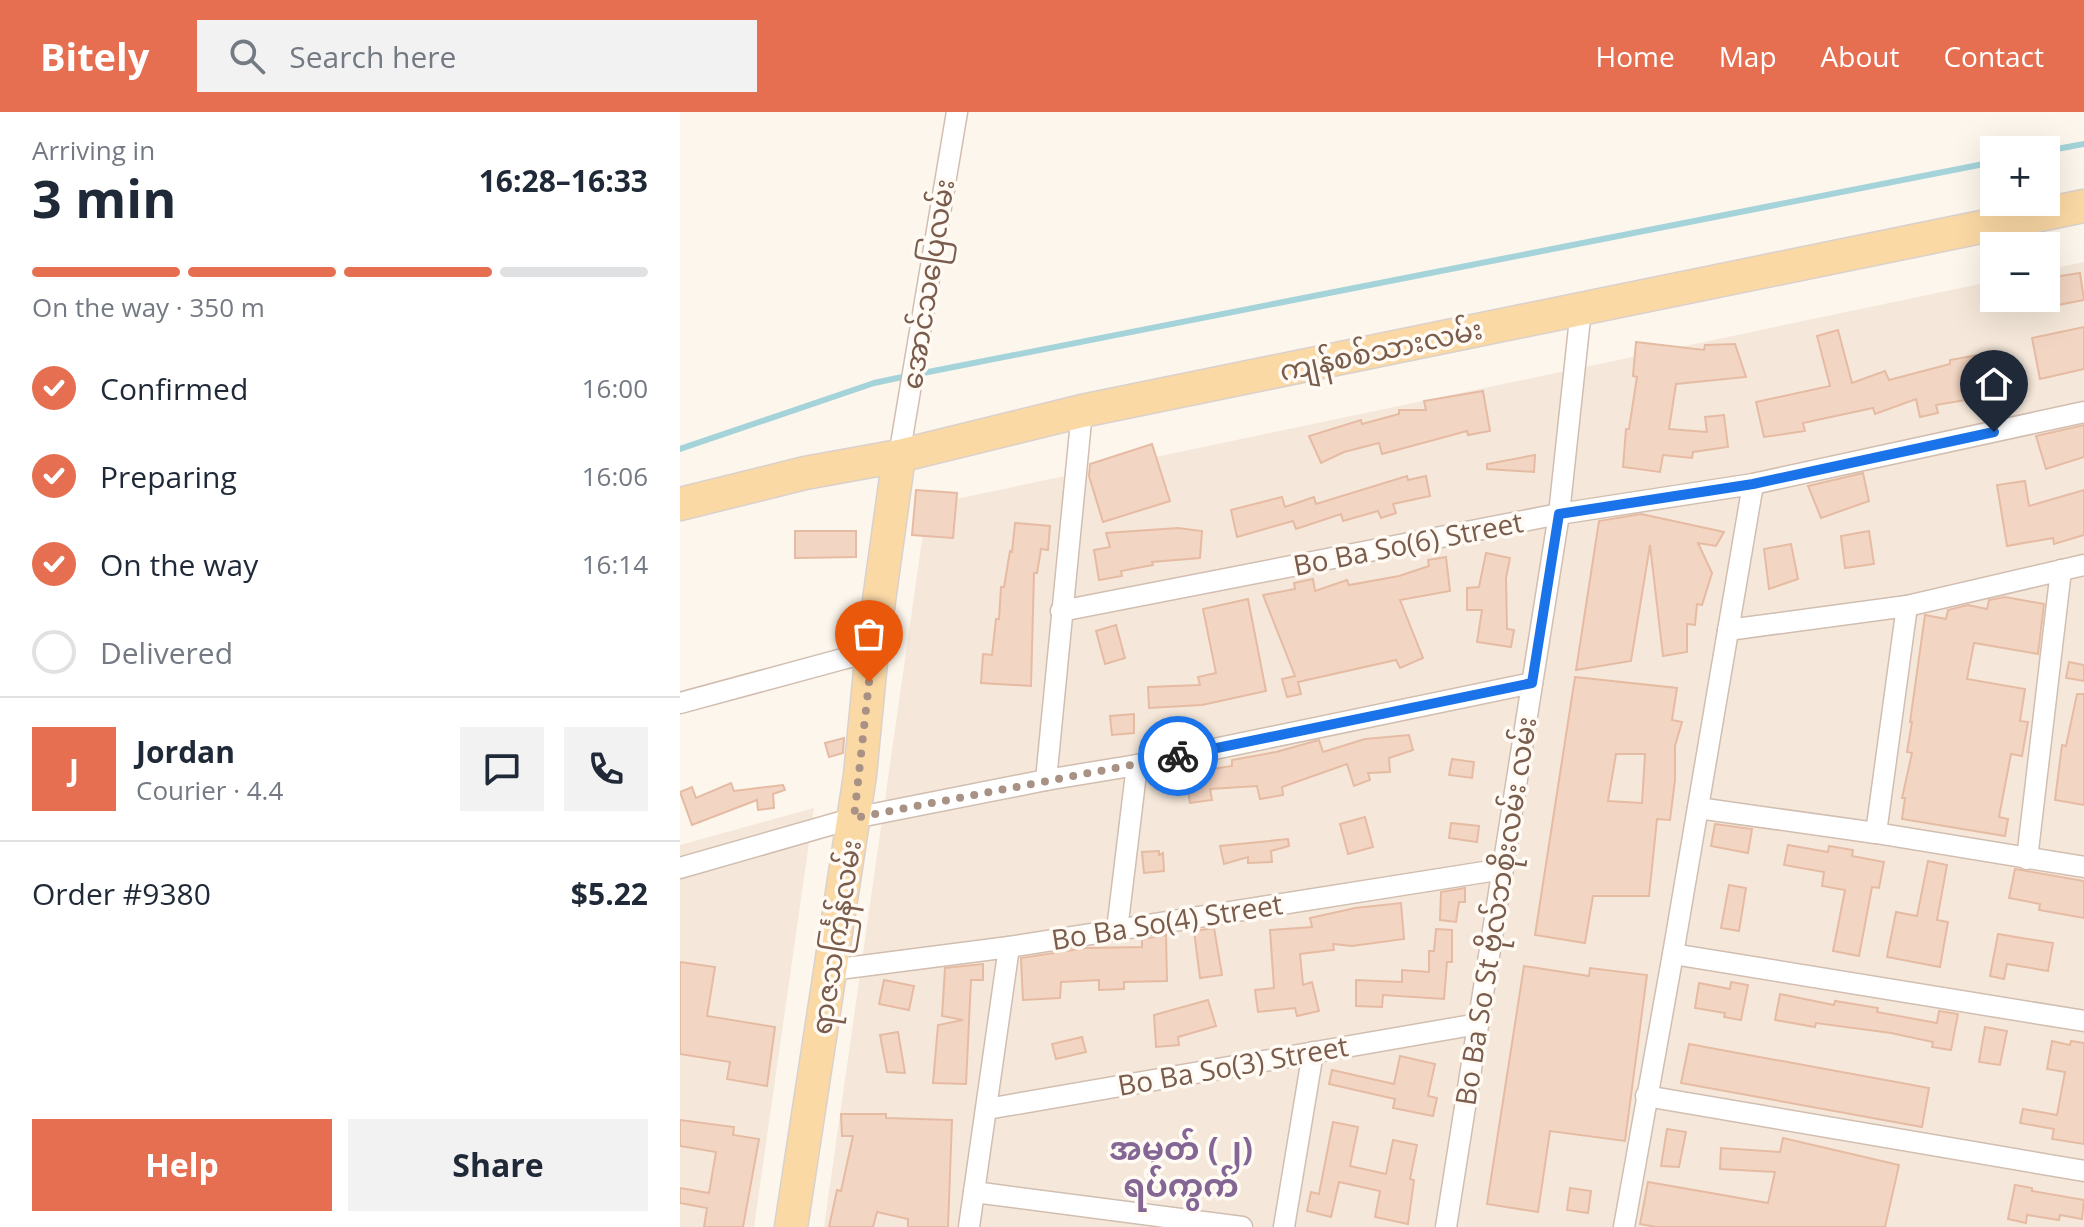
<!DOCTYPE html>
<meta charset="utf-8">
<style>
body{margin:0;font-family:"Open Sans","Noto Sans Myanmar",sans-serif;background:#f2f2f3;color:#1f2937;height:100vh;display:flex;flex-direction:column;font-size:30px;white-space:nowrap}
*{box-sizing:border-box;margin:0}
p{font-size:26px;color:#747a83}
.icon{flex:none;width:44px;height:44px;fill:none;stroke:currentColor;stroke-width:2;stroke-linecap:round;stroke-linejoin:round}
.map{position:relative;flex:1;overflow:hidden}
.side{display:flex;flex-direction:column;background:#fff;width:680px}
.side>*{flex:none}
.fabs{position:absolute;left:1300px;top:24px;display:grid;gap:16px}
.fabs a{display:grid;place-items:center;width:80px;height:80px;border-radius:0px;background:#fff;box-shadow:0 8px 32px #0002;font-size:40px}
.pin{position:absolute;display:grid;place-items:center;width:68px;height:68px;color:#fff;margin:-82px -34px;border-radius:50% 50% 50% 0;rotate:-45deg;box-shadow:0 0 8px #0007}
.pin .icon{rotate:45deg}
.courier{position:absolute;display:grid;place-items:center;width:80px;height:80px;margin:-40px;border:6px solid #1a73e8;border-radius:50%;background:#fff;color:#222;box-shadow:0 2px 10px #0007}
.overview em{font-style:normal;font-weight:700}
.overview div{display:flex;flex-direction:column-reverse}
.overview{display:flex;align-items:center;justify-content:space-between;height:136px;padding:0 32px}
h1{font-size:52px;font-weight:700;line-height:60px}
.bar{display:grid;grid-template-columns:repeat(4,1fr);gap:12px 8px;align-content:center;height:96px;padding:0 32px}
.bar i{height:10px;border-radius:6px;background:#e0e1e3}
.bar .selected{background:#e76f51}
.bar p{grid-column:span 4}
.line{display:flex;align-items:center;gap:20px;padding:0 32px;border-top:2px solid #e0e1e3}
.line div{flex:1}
.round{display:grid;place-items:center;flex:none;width:84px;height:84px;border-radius:0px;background:#f2f2f3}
ol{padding:0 32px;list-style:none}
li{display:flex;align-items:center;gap:24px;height:88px}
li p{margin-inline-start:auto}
li .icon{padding:8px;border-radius:50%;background:#e76f51;color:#fff;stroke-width:4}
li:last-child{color:#747a83}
li i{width:44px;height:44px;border:4px solid #e0e1e3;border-radius:50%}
.primary-button{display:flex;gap:16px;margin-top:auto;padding:16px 32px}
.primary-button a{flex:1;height:92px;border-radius:0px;background:#e76f51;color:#fff;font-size:32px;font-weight:700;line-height:92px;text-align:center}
.primary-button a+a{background:#f2f2f3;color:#1f2937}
header{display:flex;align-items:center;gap:48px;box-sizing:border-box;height:112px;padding:0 40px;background:#e76f51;color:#fff}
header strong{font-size:38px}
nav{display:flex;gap:44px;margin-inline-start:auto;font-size:28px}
.search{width:560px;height:72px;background:#f2f2f3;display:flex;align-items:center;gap:20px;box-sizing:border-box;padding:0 28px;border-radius:0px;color:#747a83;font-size:30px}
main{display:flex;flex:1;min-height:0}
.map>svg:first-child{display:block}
.residential{fill:#f5e8da}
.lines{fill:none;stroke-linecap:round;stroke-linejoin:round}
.stream{stroke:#a5d3da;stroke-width:6}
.building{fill:#f3d5c3;stroke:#e6bba3;stroke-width:2;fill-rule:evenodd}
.minor-casing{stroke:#d1beb0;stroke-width:23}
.primary-casing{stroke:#dad1cd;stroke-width:35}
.minor{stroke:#fff;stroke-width:20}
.primary{stroke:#fbd9a5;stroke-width:32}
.done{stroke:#a89285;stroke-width:8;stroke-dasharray:0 14.4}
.route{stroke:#1a73e8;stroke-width:10}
.labels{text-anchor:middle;stroke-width:7;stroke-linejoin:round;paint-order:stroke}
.street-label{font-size:28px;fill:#7a5c4d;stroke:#fffaf3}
.quarter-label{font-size:32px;font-weight:bold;fill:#846695;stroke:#fffaf3}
</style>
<header>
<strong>Bitely</strong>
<div class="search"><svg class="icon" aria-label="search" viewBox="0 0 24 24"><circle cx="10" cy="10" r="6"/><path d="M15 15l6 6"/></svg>Search here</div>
<nav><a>Home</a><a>Map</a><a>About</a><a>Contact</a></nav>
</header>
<main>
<section class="side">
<div class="overview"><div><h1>3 min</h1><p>Arriving in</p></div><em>16:28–16:33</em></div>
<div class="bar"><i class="selected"></i><i class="selected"></i><i class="selected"></i><i></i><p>On the way · 350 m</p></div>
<ol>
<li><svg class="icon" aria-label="check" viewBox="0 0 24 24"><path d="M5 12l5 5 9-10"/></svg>Confirmed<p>16:00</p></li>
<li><svg class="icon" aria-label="check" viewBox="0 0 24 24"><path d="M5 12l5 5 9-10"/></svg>Preparing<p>16:06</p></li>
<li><svg class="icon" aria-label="check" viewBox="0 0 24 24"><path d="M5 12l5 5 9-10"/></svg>On the way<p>16:14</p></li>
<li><i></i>Delivered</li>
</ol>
<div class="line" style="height:144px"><b class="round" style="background:#e76f51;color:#fff">J</b><div><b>Jordan</b><p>Courier · 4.4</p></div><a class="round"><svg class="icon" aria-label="chat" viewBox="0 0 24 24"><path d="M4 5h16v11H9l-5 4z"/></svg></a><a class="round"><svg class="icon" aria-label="phone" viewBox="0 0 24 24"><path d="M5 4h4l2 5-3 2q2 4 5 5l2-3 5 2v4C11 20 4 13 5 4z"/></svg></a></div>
<div class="line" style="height:104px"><div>Order #9380</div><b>$5.22</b></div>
<div class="primary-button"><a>Help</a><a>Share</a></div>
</section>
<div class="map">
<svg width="1404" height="1115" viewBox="0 0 1404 1115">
<rect width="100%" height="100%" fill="#fdf6ec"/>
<g class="residential">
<polygon points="1404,150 1404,1115 144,1115 247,393 1314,169 1314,186 1366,186 1366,158"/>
<polygon points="134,696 74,1115 0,1115 0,733"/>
</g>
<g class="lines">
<g class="stream">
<polyline points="1366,39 1404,32"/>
<polyline points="238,262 1314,50"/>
<polyline points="0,337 194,271 227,264"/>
</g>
</g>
<g class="building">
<polygon points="1400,161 1404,188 1378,193 1374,165"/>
<polygon points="1404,215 1404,257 1360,267 1352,226"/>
<polygon points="1158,218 1172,271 1205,259 1209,268 1270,252 1270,248 1309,241 1315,283 1256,293 1258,301 1240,305 1236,287 1195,302 1193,296 1123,311 1125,319 1084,325 1076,290 1150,274 1137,224"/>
<polygon points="956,230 1024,238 1025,233 1055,232 1066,265 996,272 989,317 1027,320 1025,305 1044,303 1048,335 1013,340 1012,346 983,343 980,360 943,355 946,317 949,317 957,265 953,264"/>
<polygon points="803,279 810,319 788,323 787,319 702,342 699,331 664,340 641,351 629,324 681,308 682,312 719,302 719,298 746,298 744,289"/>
<polygon points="1404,313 1404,345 1366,357 1356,324"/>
<polygon points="472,332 490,389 423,410 409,364 410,352"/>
<polygon points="855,343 854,360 807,357 807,352"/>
<polygon points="1183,361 1189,389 1141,406 1128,374"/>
<polygon points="727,364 728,368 746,364 750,384 713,392 716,401 701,406 698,399 663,409 661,402 616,417 613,409 557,425 551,398 602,385 605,395 634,385 636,392"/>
<polygon points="1345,369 1349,394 1404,378 1404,423 1374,432 1373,426 1327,434 1317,373"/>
<polygon points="236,378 277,381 273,426 232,423"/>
<polygon points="961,402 1044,420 1036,434 1018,431 1032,461 1022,493 1017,492 1015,513 1007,512 1007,540 983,544 970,433 951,549 896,558 919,409"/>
<polygon points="335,411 370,414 368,438 361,437 357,461 354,461 351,574 301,571 303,542 312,543 316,507 319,507 321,475 324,475 330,439 332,440"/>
<polygon points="498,416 522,419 520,446 472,450 473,453 441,459 442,464 419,468 414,438 430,435 426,421"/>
<polygon points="115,419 176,419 176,445 115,446"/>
<polygon points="1189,419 1194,452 1165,456 1161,424"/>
<polygon points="1111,432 1118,467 1089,477 1084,437"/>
<polygon points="806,441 830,446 826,466 827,517 834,518 831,535 797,530 802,498 787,498 787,476 799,475"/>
<polygon points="766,445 770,479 720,488 743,546 720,556 716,548 618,570 621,582 607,585 602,567 615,564 583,483 615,477 614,471 633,467 635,479 667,468 669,473 719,464 749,454 748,448"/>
<polygon points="1325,485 1364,492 1358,542 1294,531 1287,567 1345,577 1340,609 1348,610 1342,644 1331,642 1319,705 1328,707 1325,724 1222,707 1225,686 1222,686 1232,641 1227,640 1232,610 1230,610 1245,503 1266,507 1268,498 1288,493 1307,497 1309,488"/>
<polygon points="568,487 586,579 522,593 469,596 468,575 520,573 518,565 536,561 523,497"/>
<polygon points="436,513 445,546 425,552 416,519"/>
<polygon points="1389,550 1404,553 1404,569 1386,566"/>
<path d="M895,565L997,576L992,608L1002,610L995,634V668L990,708L977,707L969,784H913L905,831L855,823ZM936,642H965L962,691L928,689Z"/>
<polygon points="1397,582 1404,582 1404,693 1375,688 1382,633 1386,634"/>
<polygon points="454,602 454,621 432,623 430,604"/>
<polygon points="729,623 733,638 709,646 710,660 688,661 690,668 674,674 667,652 602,675 603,683 580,687 577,674 530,677 532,688 510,691 505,661 552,654 552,648 596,640 639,628 643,640 685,627"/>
<polygon points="164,626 163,641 149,645 145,631"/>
<polygon points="772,647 794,650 792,666 769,663"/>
<polygon points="51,671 54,679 103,673 105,678 93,682 94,696 78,698 77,688 12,713 0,680 12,675 16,686"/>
<polygon points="685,705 693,735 668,742 660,712"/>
<polygon points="771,711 799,714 797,730 769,726"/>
<polygon points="1035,712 1072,717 1068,741 1031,734"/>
<polygon points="608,727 609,734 591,739 592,750 568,751 568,745 544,752 540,734"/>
<polygon points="1108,733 1148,740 1149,734 1173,738 1172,744 1204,750 1199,776 1192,775 1179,844 1153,839 1165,778 1142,774 1144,760 1104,753"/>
<polygon points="479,739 479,743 483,741 484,759 464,761 462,740"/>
<polygon points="1248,749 1267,753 1257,808 1268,810 1260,855 1207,845 1216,800 1237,804"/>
<polygon points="1335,757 1404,769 1404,806 1359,798 1360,792 1329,786"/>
<polygon points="1049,773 1066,776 1059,819 1041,816"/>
<polygon points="785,776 785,790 779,790 776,810 760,808 761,780"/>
<polygon points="721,791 724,827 672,834 653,832 654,838 620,842 623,873 632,870 639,899 617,904 615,896 578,900 575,878 594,876 590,818 632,815 630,806 675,796"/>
<polygon points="534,816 542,863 520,866 514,819"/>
<polygon points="756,817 772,818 772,850 767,850 764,887 703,883 702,895 676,894 676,868 722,870 722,858 749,860 749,839 754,839"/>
<polygon points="1318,822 1373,831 1368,859 1327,852 1324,867 1310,864"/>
<polygon points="486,823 487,869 444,870 444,877 419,878 419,868 381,870 380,886 343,888 341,846 406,836 462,835 462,827"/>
<polygon points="0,850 35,855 27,904 95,915 87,974 47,967 50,950 0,942"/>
<polygon points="303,852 303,868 291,868 286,972 253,971 258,913 283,908 262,904 265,856"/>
<polygon points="844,854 909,864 910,856 967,863 945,1029 870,1019 858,1100 807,1092"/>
<polygon points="204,868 234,874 229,898 199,892"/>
<polygon points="1051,870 1068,873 1061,908 1044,905 1045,901 1015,896 1019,871 1050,877"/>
<polygon points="1100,882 1154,893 1155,889 1198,896 1197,900 1257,911 1259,899 1278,902 1271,938 1252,935 1253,930 1211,921 1136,911 1135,915 1095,908"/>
<polygon points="528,888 536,914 498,925 499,933 476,935 474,903"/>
<polygon points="1305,915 1327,919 1320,953 1299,950"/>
<polygon points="218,920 225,961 207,960 200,923"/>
<polygon points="402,925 406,940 376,947 372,932"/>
<polygon points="1372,929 1390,933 1391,929 1404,931 1404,1032 1372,1027 1374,1017 1340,1011 1343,997 1377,1003 1385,960 1367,957"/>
<polygon points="1009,932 1249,976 1242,1015 1001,971"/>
<polygon points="720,944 755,952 748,984 757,986 753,1004 713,996 715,987 649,972 652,958 714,972"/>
<polygon points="161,1002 206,1002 206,1006 272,1008 268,1115 228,1115 228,1107 197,1100 193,1115 149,1115 157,1078 161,1079 173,1024 162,1024"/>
<polygon points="0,1008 54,1015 53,1023 79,1027 63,1115 24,1115 27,1096 0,1091 0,1076 29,1081 36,1040 0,1034"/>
<polygon points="653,1010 678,1015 670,1054 706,1062 713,1028 737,1033 730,1067 734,1068 728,1112 695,1105 700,1079 659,1070 651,1105 627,1099 631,1080 639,1082"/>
<polygon points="987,1017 1006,1020 999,1055 981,1054"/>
<polygon points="1103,1026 1219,1053 1205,1115 976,1115 960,1112 968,1070 1088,1091 1095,1060 1040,1057 1041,1036 1100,1040"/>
<polygon points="1335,1073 1352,1076 1352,1079 1404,1088 1402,1107 1380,1103 1379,1108 1347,1103 1346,1111 1328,1107"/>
<polygon points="890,1076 911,1079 908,1101 887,1098"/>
</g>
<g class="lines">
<defs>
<g id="minor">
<polyline points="219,344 277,0"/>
<polyline points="381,499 879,402 1073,372 1404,300"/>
<polyline points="1048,518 1227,494 1404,453"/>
<polyline points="0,591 192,539"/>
<polyline points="366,668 402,299"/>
<polyline points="1018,696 1196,721 1404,755"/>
<polyline points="1196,721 1227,494"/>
<polyline points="1347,747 1381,458"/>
<polyline points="0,756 174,706 366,668 457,653 852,571"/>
<polyline points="437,818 457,653"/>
<polyline points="993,842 1404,909"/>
<polyline points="151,858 329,835 823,757"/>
<polyline points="966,984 1404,1059"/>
<polyline points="307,997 798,912"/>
<polyline points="294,1080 562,1115"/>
<polyline points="289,1115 329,835"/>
<polyline points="604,1115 633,940"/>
<polyline points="766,1115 879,402 901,197"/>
<polyline points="944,1115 993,842 1073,372"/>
</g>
<g id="primary">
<polyline points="0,392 125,361 219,344 402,299 1404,94"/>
<polyline points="111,1115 180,663 192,539 219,344"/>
</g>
</defs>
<use href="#minor" class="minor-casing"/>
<use href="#primary" class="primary-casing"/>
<use href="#minor" class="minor"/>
<use href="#primary" class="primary"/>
</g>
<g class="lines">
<polyline class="done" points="189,570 174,706 498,644"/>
<polyline class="route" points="498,644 852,571 879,402 1073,372 1314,320"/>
</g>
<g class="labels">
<g class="street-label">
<text transform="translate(248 172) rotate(-81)" y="10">အောင်သပြေလမ်း</text>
<text transform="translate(701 238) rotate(-12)" y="10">ကျန်စစ်သားလမ်း</text>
<text transform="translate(728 432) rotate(-11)" y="10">Bo Ba So(6) Street</text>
<text transform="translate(816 799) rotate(-81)" y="10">Bo Ba So St ဗိုလ်ဘစိုးလမ်း လမ်း</text>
<text transform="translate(487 810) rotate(-9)" y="10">Bo Ba So(4) Street</text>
<text transform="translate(156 825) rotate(-81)" y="10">ရာဇသင်္ကြန်လမ်း</text>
<text transform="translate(553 954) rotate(-10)" y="10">Bo Ba So(3) Street</text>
</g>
<g class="quarter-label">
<text x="501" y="1048">အမှတ် (၂)<tspan x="501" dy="37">ရပ်ကွက်</tspan></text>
</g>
</g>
</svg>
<div class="fabs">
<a>+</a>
<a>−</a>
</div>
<div class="pin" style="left:189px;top:570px;background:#ea580c"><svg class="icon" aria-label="bag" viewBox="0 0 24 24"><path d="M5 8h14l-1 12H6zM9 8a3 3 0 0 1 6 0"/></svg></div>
<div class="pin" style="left:1314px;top:320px;background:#1f2937"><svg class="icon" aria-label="home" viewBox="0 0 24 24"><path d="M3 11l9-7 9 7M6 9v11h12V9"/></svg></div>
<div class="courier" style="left:498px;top:644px"><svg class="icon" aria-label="bike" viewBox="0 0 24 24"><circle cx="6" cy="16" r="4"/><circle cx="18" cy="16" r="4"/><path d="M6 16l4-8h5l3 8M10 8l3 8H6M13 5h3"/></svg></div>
</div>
</main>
